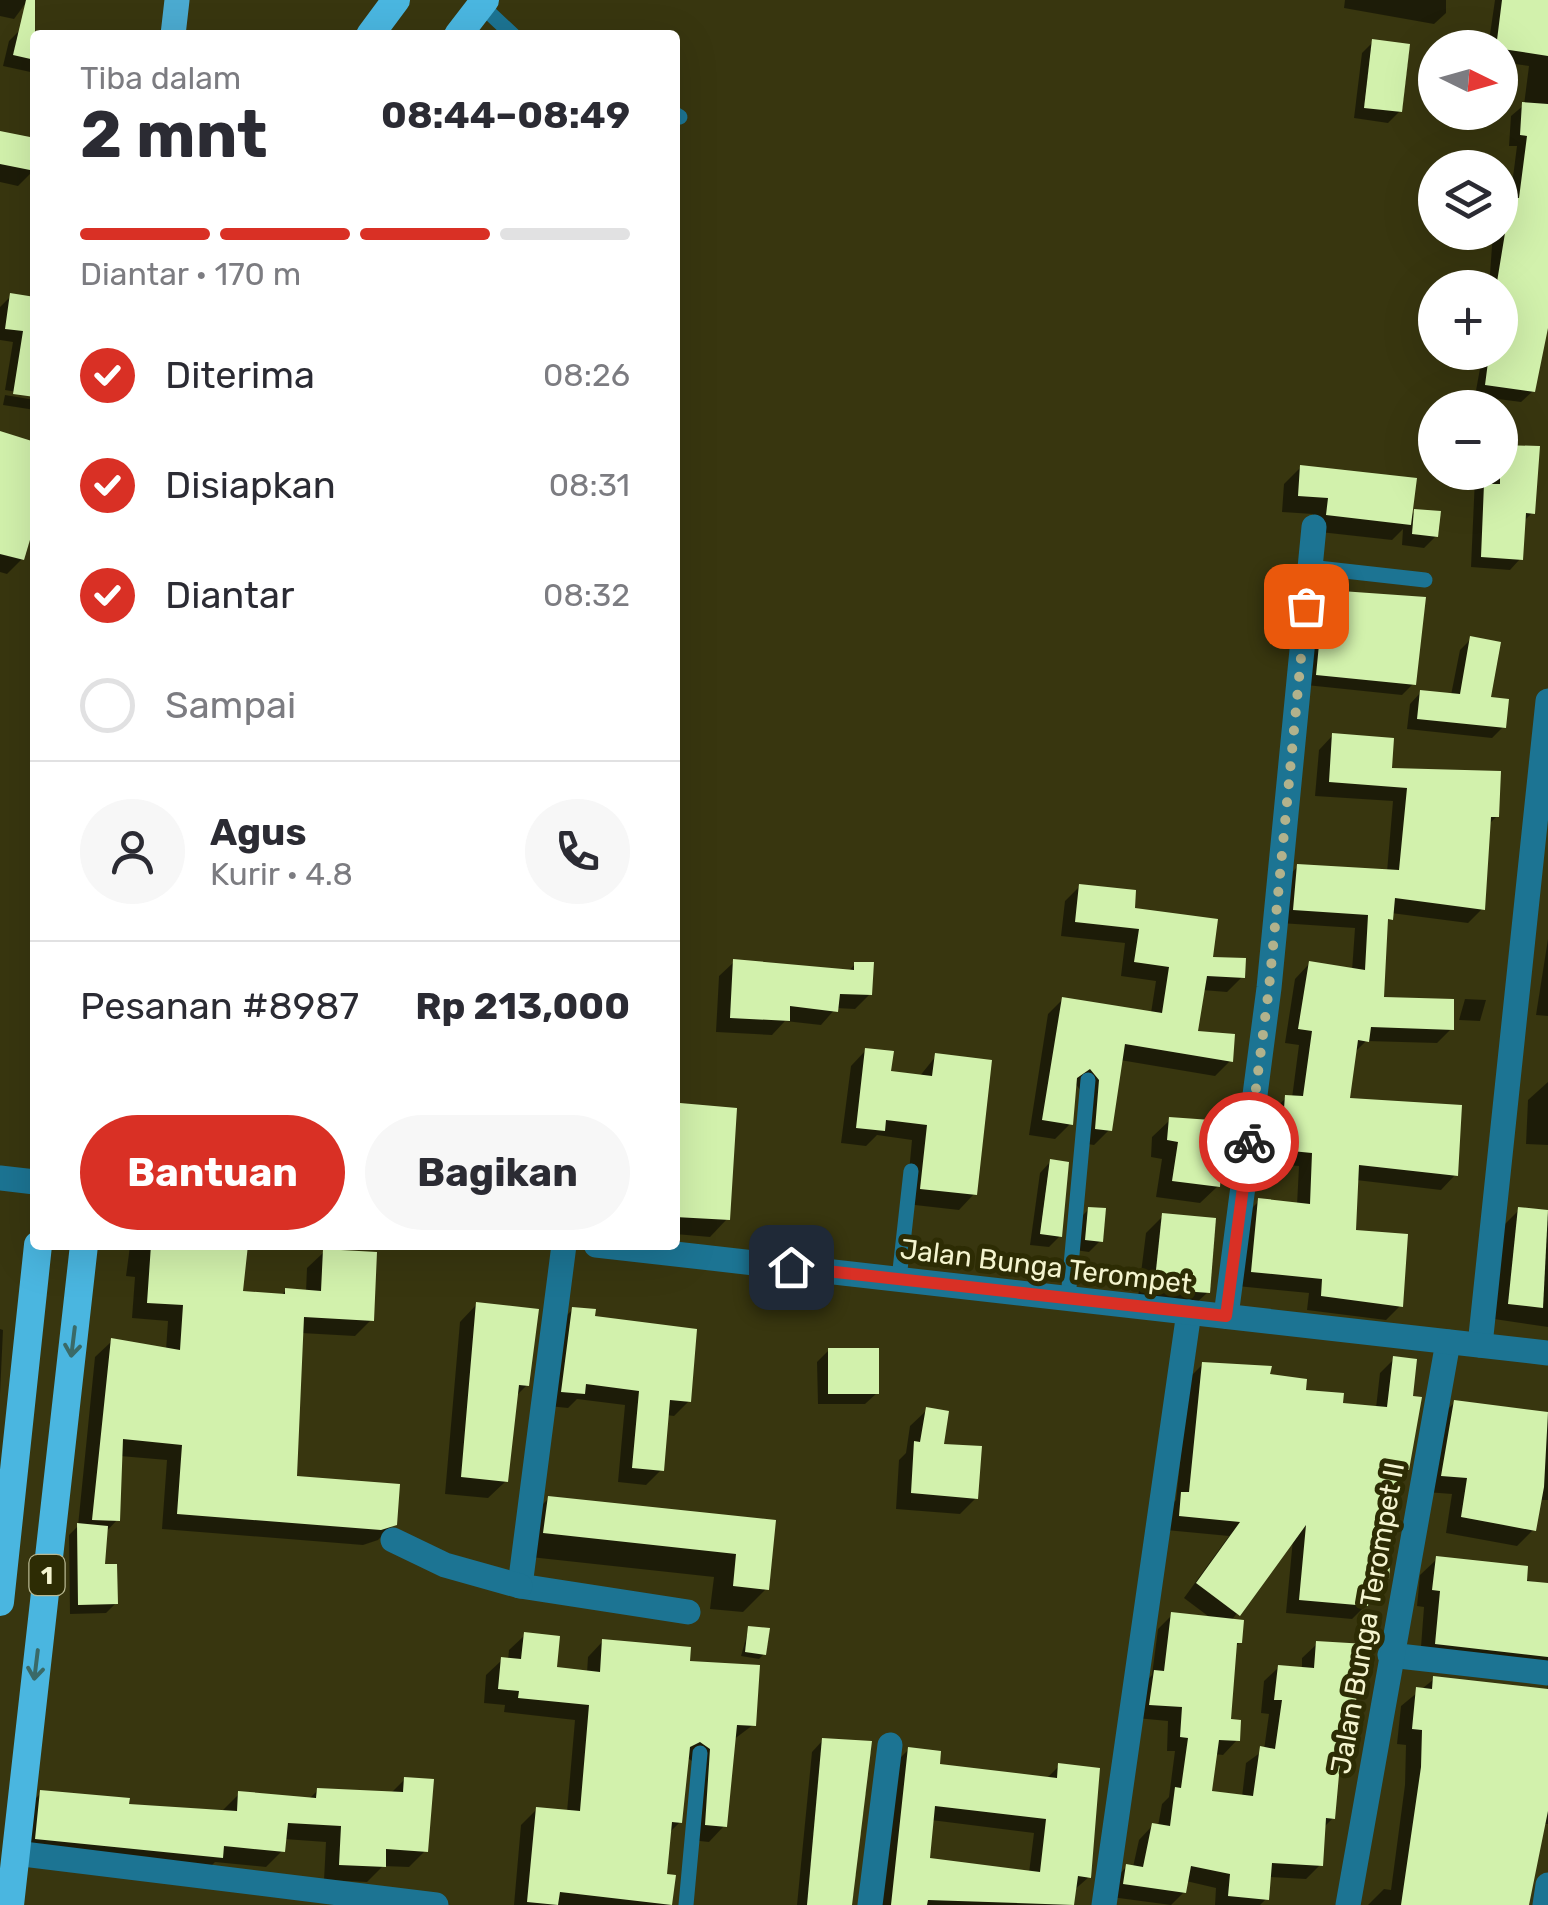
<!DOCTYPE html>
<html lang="id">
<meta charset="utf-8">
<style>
body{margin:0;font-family:Rubik,sans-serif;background:#f7f7f7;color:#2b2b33;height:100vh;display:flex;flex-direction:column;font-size:38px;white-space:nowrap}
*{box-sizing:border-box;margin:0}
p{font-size:32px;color:#7c7c81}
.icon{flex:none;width:55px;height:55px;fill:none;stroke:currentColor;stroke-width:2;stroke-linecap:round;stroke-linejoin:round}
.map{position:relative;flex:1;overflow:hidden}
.side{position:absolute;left:30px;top:30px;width:650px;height:1220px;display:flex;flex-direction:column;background:#fff;border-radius:10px;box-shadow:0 10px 40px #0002}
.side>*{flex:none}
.needle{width:65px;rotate:95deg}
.fabs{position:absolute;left:1418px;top:30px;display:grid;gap:20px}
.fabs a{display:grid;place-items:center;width:100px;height:100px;border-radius:50%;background:#fff;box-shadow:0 10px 40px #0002;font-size:50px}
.pin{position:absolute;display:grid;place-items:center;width:85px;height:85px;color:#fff;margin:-42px;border-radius:20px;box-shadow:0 5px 15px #0006}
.courier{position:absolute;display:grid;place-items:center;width:100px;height:100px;margin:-50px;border:8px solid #d93025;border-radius:50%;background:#fff;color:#222;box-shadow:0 2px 12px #0007}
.overview em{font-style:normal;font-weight:700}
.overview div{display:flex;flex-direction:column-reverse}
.overview{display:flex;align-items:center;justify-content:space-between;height:170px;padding:0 50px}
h1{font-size:65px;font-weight:700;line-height:75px}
.bar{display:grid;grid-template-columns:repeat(4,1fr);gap:15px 10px;align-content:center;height:120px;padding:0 50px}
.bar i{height:12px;border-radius:8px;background:#e1e1e2}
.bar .on{background:#d93025}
.bar p{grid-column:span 4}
.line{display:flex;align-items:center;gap:25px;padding:0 50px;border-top:2px solid #e1e1e2}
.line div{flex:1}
.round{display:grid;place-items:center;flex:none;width:105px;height:105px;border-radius:52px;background:#f7f7f7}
ol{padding:0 50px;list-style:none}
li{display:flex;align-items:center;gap:30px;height:110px}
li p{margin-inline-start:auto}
li .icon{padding:10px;border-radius:50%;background:#d93025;color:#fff;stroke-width:4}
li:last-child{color:#7c7c81}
li i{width:55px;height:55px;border:5px solid #e1e1e2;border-radius:50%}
.button{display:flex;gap:20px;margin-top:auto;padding:20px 50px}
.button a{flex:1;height:115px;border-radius:60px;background:#d93025;color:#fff;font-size:40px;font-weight:700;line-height:115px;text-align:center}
.button a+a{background:#f7f7f7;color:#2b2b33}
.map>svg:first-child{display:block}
.shadow{fill:#0007;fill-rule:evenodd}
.building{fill:#d2f1ac;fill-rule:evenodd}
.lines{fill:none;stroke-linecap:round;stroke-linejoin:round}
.service{stroke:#1c7493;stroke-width:15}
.minor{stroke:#1c7493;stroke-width:25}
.tertiary{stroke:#1c7493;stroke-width:25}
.primary{stroke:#4baad0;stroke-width:25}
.trunk{stroke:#4ab6e0;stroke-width:28}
.oneway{stroke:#3a6a67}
.done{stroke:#b2b28c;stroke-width:10;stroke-dasharray:0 18}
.route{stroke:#d93025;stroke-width:12}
.labels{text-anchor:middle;stroke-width:10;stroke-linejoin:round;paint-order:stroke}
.shield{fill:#2d2c04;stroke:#b8b892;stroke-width:2.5}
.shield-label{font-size:25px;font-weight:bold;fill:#f4f4cf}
.street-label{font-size:28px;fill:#f4f4cf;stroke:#2d2c04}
</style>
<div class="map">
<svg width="1548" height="1905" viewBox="0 0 1548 1905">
<rect width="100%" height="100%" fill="#38360f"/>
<g class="shadow">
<polygon points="0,0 28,0 14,19 0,16"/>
<polygon points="1345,0 1446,0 1446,13 1434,24 1344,8"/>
<polygon points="1495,0 1548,0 1548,270 1533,391 1521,402 1475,396 1483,352 1500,352 1500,288 1489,288 1493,232 1500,232 1500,206 1510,200 1517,146 1509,146 1511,116 1524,105 1529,66 1500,62 1500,48 1488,48"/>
<polygon points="21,29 45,35 35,35 35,73 3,66 9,41"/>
<polygon points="1373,42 1400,111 1388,123 1354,118 1362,53"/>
<polygon points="0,134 35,141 34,170 18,186 0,182"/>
<polygon points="11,296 35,299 35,395 5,390 13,342 0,340 0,307"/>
<polygon points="5,395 35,400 35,410 3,405"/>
<polygon points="0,434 35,444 35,515 22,559 7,574 0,572"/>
<polygon points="1500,448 1532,513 1523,522 1520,559 1510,570 1471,567 1475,477 1438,472 1500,472"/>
<polygon points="1301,467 1410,517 1415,511 1436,536 1424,548 1402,545 1403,529 1392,540 1311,531 1313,514 1282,512 1284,484"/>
<polygon points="1326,585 1339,593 1413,684 1402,695 1306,685 1315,597"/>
<polygon points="1471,639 1488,699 1503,727 1492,738 1407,729 1410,704 1421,692 1451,695 1460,650"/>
<polygon points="1333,735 1390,770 1497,816 1488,825 1482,909 1468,923 1391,913 1385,924 1381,999 1451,1029 1437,1043 1366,1041 1353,1054 1347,1101 1455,1175 1441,1190 1356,1180 1354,1233 1400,1306 1386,1320 1307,1310 1309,1293 1237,1286 1245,1215 1259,1201 1297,1205 1299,1166 1267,1164 1271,1112 1286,1098 1292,1098 1299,1045 1285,1043 1295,979 1309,964 1352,971 1355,928 1280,923 1284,881 1298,866 1387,872 1393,801 1315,796 1319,750"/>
<polygon points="1080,886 1132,910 1242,977 1227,992 1202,990 1195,1033 1230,1061 1215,1076 1120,1060 1109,1130 1094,1145 1081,1143 1085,1096 1074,1082 1070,1124 1055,1139 1029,1135 1048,1014 1063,999 1151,1013 1156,981 1121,976 1125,943 1061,936 1065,901"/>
<polygon points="1548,939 1548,1016 1536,1015"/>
<polygon points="734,962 848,972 855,964 870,994 855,1009 836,1008 821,1025 785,1021 772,1035 716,1032 719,976"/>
<polygon points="1465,999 1486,1000 1480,1021 1459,1020"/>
<polygon points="866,1050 889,1074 919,1077 936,1056 974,1194 959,1210 906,1204 912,1140 877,1135 866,1146 841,1143 851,1066"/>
<polygon points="1548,1082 1548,1145 1526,1144 1528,1100"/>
<polygon points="681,1106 727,1219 710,1237 675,1234 675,1111"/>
<polygon points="1170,1120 1218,1186 1200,1203 1156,1197 1162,1159 1151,1157 1152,1137"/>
<polygon points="1051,1161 1060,1236 1049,1247 1030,1245 1040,1173"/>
<polygon points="1089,1209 1100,1241 1089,1252 1075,1250 1077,1221"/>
<polygon points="1519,1210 1548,1213 1548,1327 1494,1319 1504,1225"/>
<polygon points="1163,1216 1208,1292 1190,1309 1137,1305 1146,1233"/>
<polygon points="246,1245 240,1293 280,1297 286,1290 306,1292 307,1268 324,1252 371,1320 355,1336 301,1333 295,1478 394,1524 378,1540 363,1545 162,1529 167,1460 120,1456 117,1520 105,1533 102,1567 116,1603 106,1613 70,1614 69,1535 78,1526 95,1357 112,1341 166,1350 168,1321 132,1318 135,1277 126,1276 130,1246"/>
<polygon points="477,1304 527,1385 515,1397 506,1481 488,1498 445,1494 460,1322"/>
<polygon points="573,1309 592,1318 689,1401 674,1416 666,1415 661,1470 646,1485 618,1482 625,1405 577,1399 568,1408 548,1406 558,1324"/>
<polygon points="0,1329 3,1330 0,1394"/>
<polygon points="829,1350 877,1393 865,1404 818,1404 817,1362"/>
<polygon points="1394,1359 1406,1469 1394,1481 1387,1578 1373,1592 1367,1592 1366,1605 1352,1619 1286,1613 1293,1539 1231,1621 1240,1642 1235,1647 1228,1721 1237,1740 1223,1755 1214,1754 1209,1793 1242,1797 1246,1763 1264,1750 1269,1714 1261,1713 1264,1681 1279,1667 1302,1669 1302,1658 1317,1644 1362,1668 1355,1675 1350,1754 1337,1767 1333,1818 1323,1828 1320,1865 1306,1879 1268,1877 1266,1899 1260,1905 1215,1905 1216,1888 1186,1881 1184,1892 1171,1905 1111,1897 1113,1881 1127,1866 1133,1867 1139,1840 1153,1825 1158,1826 1162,1804 1169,1797 1175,1751 1167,1751 1168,1721 1136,1718 1141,1687 1152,1675 1158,1629 1172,1615 1212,1619 1184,1598 1229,1536 1166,1530 1168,1508 1176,1500 1189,1378 1203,1364 1267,1377 1340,1405 1376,1408 1380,1373"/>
<polygon points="1455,1402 1548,1414 1548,1500 1539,1500 1534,1529 1517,1546 1446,1533 1452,1494 1426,1492 1438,1419"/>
<polygon points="927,1410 942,1446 976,1498 960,1514 896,1509 899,1460 906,1453 910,1426"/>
<polygon points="549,1498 773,1522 766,1589 743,1612 710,1609 714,1577 521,1556 525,1522"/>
<polygon points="1437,1559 1548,1585 1548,1690 1547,1682 1420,1660 1424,1607 1417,1606 1420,1575"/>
<polygon points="749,1628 764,1654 759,1659 741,1656"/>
<polygon points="525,1635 554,1669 587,1673 588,1657 603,1641 687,1663 753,1725 733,1740 724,1826 709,1842 690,1840 695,1763 686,1757 680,1822 669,1833 665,1877 673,1878 670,1905 514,1905 521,1825 537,1809 567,1812 575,1720 504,1712 505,1705 484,1703 486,1675 502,1660 508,1661 509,1650"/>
<polygon points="1434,1679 1548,1692 1548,1824 1544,1824 1527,1905 1368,1905 1384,1889 1391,1890 1405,1785 1406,1745 1397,1744 1401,1706"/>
<polygon points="823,1740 850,1905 797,1905 812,1752"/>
<path d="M909,1749L937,1766L1046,1779L1059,1766L1089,1877L1073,1891L1072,1905H879L895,1763ZM931,1820L1034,1833L1029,1873L927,1860Z"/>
<polygon points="405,1779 425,1851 409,1867 383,1866 367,1882 324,1880 326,1842 284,1839 283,1850 266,1867 215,1862 204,1873 20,1855 25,1809 41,1793 127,1806 223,1810 239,1794 308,1800 318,1790 390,1794"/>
</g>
<g class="building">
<polygon points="26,0 35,0 35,60 13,55"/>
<polygon points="1502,0 1548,0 1548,56 1496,48"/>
<polygon points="1372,39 1410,44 1402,112 1364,108"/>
<polygon points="1522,102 1548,104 1548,328 1535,392 1485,385 1488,362 1493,352 1500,352 1500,288 1496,288 1506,227 1505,197 1519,198 1527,136 1520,135"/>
<polygon points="0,131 35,138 35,171 0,164"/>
<polygon points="10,293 35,297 35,397 13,394 23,331 5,329"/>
<polygon points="0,431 35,442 35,523 24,560 0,554"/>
<polygon points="1500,445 1540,446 1535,514 1526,513 1523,560 1481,557 1484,484 1500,484"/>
<polygon points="1300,465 1417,478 1411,525 1326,515 1328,498 1298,496"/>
<polygon points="1414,509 1441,511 1438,537 1412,534"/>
<polygon points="1325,583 1342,585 1341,591 1426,597 1416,685 1316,675"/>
<polygon points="1470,636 1501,642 1491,697 1509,699 1506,728 1417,719 1420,690 1460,694"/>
<polygon points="1332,733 1394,738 1392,768 1501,771 1499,817 1491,817 1485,910 1395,898 1393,920 1388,919 1384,997 1454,999 1454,1030 1371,1027 1369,1042 1358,1040 1350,1098 1462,1105 1458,1176 1359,1165 1356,1230 1408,1234 1403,1307 1321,1296 1322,1279 1251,1272 1258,1198 1310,1204 1312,1153 1281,1150 1285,1095 1303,1096 1312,1031 1298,1029 1309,961 1365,970 1368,915 1293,910 1297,864 1399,870 1407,788 1329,782"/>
<polygon points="1079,884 1136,890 1135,908 1218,919 1213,957 1246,958 1245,978 1207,976 1198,1031 1235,1034 1233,1062 1125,1044 1112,1131 1095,1129 1099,1080 1090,1069 1077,1078 1073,1125 1042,1120 1062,997 1162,1013 1169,967 1134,962 1139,929 1075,922"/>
<polygon points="733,959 854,970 854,962 874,962 872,995 840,994 838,1012 790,1006 790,1021 730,1018"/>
<polygon points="865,1048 894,1051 891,1071 932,1076 935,1053 992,1060 977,1195 920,1189 927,1125 886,1120 885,1131 856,1128"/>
<polygon points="680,1103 737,1108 730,1220 675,1217"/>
<polygon points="1169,1117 1225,1121 1220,1187 1172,1181 1178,1142 1167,1140"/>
<polygon points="1050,1159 1069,1162 1062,1237 1040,1234"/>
<polygon points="1088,1207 1106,1208 1103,1242 1085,1240"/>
<polygon points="1518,1207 1548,1210 1543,1308 1508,1304"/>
<polygon points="1162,1213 1216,1218 1210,1293 1154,1289"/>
<polygon points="151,1245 248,1245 243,1291 285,1294 285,1288 321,1291 323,1249 377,1252 374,1321 304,1317 297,1476 400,1484 397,1525 381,1530 177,1514 182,1445 123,1439 120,1521 92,1520 111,1338 180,1350 183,1305 147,1303"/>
<polygon points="476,1302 539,1309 529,1386 519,1385 508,1482 461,1477"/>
<polygon points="572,1307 596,1309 595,1316 697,1329 691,1402 670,1400 664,1471 632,1468 639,1391 586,1384 585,1394 561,1392"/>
<rect x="828" y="1348" width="51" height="46"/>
<polygon points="1393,1356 1417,1359 1413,1396 1422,1397 1409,1470 1398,1469 1389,1579 1371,1578 1368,1606 1299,1600 1306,1525 1240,1616 1196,1583 1240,1522 1179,1516 1181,1492 1189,1492 1202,1362 1272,1366 1270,1374 1307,1379 1306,1390 1344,1393 1343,1403 1387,1407"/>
<polygon points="1454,1400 1548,1412 1544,1487 1536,1531 1461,1517 1467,1478 1441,1476"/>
<polygon points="926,1407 949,1411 944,1444 982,1446 978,1499 911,1493 914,1441 920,1442"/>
<polygon points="548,1496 776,1520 769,1590 733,1586 736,1554 543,1533"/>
<polygon points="77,1523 108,1526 105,1564 117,1564 118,1604 78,1605"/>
<polygon points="1436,1556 1528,1566 1527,1581 1548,1583 1548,1657 1435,1644 1440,1591 1432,1590"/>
<polygon points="1171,1612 1244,1620 1242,1643 1237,1643 1231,1719 1241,1720 1240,1741 1219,1740 1212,1791 1253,1796 1260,1746 1275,1749 1282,1700 1274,1700 1278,1665 1314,1668 1316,1641 1366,1644 1364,1669 1358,1669 1353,1755 1341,1753 1335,1819 1326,1818 1323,1866 1272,1863 1269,1900 1228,1896 1230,1874 1191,1866 1186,1893 1123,1884 1126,1864 1143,1867 1152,1823 1170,1826 1175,1787 1181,1788 1188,1738 1180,1737 1182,1707 1149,1705 1154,1670 1164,1671"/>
<polygon points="748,1626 770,1628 766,1655 745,1652"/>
<polygon points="524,1632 560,1636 557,1667 600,1672 602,1639 691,1647 690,1661 760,1665 756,1726 737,1725 727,1827 705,1825 710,1749 700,1742 690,1747 682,1823 672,1822 667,1874 676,1875 672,1905 560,1892 558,1905 527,1902 536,1807 580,1811 589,1705 518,1698 519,1691 498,1689 501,1657 521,1659"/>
<polygon points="1433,1676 1548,1689 1548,1811 1529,1905 1401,1905 1421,1767 1422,1730 1412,1729 1416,1687 1432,1689"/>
<polygon points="822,1738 872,1741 852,1905 807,1905"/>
<path d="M908,1747L941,1751L940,1764L1057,1778L1058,1763L1100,1768L1091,1878L1078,1876L1074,1905L928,1900L927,1905H891ZM935,1806L1046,1819L1040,1872L930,1858Z"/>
<polygon points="404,1777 434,1779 428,1852 386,1849 386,1867 339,1865 341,1826 288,1823 285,1852 224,1846 223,1858 35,1839 40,1790 130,1798 129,1804 237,1811 238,1791 316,1798 317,1788 403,1792"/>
</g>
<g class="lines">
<g class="service">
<polyline points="481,5 513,35"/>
<polyline points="675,114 680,117"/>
<polyline points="1309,567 1425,580"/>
<polyline points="899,1279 911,1171"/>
<polyline points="1068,1298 1088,1080"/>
<polyline points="686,1905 700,1753"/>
</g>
<g class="minor">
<polyline points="0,1178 35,1182"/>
<polyline points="564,1245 520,1586 688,1612"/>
<polyline points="1226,1316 1269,988 1314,527"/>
<polyline points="1480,1345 1548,701"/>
<polyline points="393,1540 445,1565 520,1586"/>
<polyline points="1390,1655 1548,1673"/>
<polyline points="15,1853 436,1905"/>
<polyline points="870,1905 890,1745"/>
<polyline points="1104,1905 1189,1312"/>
<polyline points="1348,1905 1448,1342"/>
<polyline points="1545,1905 1548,1885"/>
</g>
<polyline class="tertiary" points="596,1245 1548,1353"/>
<polyline class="primary" points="173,35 177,0"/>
<g class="trunk">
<polyline points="370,35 396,0"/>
<polyline points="458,35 485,0"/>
<polyline points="0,1602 38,1245"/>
<polyline points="10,1905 84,1245"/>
</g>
</g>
<defs><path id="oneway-shaft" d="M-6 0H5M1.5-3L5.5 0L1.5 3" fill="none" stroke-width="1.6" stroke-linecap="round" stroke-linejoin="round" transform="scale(2.5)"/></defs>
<g class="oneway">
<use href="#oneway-shaft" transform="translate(73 1342) rotate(97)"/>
<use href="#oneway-shaft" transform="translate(36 1665) rotate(97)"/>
</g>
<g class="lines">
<polyline class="done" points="1249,1142 1269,988 1306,606"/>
<polyline class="route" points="791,1267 1226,1316 1249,1142"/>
</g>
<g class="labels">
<rect class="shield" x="29.5" y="1555" width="35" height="40" rx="8"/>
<g class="shield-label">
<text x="47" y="1584">1</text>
</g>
<g class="street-label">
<text transform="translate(1046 1266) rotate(7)" y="10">Jalan Bunga Terompet</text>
<text transform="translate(1367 1618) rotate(-80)" y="10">Jalan Bunga Terompet II</text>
</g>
</g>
</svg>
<div class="fabs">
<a><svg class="needle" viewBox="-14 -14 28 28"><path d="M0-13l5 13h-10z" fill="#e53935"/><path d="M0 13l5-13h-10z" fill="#7c7c81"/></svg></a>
<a><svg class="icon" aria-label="layers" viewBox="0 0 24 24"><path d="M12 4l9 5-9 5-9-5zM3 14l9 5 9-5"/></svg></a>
<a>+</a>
<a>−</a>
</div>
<div class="pin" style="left:1306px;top:606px;background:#ea580c"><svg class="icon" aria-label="bag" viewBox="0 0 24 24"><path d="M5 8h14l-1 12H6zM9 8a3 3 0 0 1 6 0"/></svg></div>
<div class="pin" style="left:791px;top:1267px;background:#1f2937"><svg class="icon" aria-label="home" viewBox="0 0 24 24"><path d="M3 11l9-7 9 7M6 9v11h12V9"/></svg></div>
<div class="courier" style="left:1249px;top:1142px"><svg class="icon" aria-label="bike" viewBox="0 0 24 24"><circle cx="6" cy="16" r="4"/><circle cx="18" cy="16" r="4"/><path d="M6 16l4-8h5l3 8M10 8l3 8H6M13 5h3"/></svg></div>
<section class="side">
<div class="overview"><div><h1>2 mnt</h1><p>Tiba dalam</p></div><em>08:44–08:49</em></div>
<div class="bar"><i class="on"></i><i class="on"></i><i class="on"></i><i></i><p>Diantar · 170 m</p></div>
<ol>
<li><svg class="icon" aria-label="check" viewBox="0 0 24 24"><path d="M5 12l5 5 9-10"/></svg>Diterima<p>08:26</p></li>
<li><svg class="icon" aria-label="check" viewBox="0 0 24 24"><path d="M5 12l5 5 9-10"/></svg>Disiapkan<p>08:31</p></li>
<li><svg class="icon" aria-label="check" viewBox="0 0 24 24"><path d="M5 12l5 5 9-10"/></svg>Diantar<p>08:32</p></li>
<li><i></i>Sampai</li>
</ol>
<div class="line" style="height:180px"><a class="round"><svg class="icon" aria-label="person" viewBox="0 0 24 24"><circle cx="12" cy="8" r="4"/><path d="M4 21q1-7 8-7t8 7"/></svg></a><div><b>Agus</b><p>Kurir · 4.8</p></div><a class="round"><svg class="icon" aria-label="phone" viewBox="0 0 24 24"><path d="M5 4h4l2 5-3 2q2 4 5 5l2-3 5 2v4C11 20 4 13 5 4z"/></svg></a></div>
<div class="line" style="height:130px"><div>Pesanan #8987</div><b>Rp 213,000</b></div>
<div class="button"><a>Bantuan</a><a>Bagikan</a></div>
</section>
</div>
